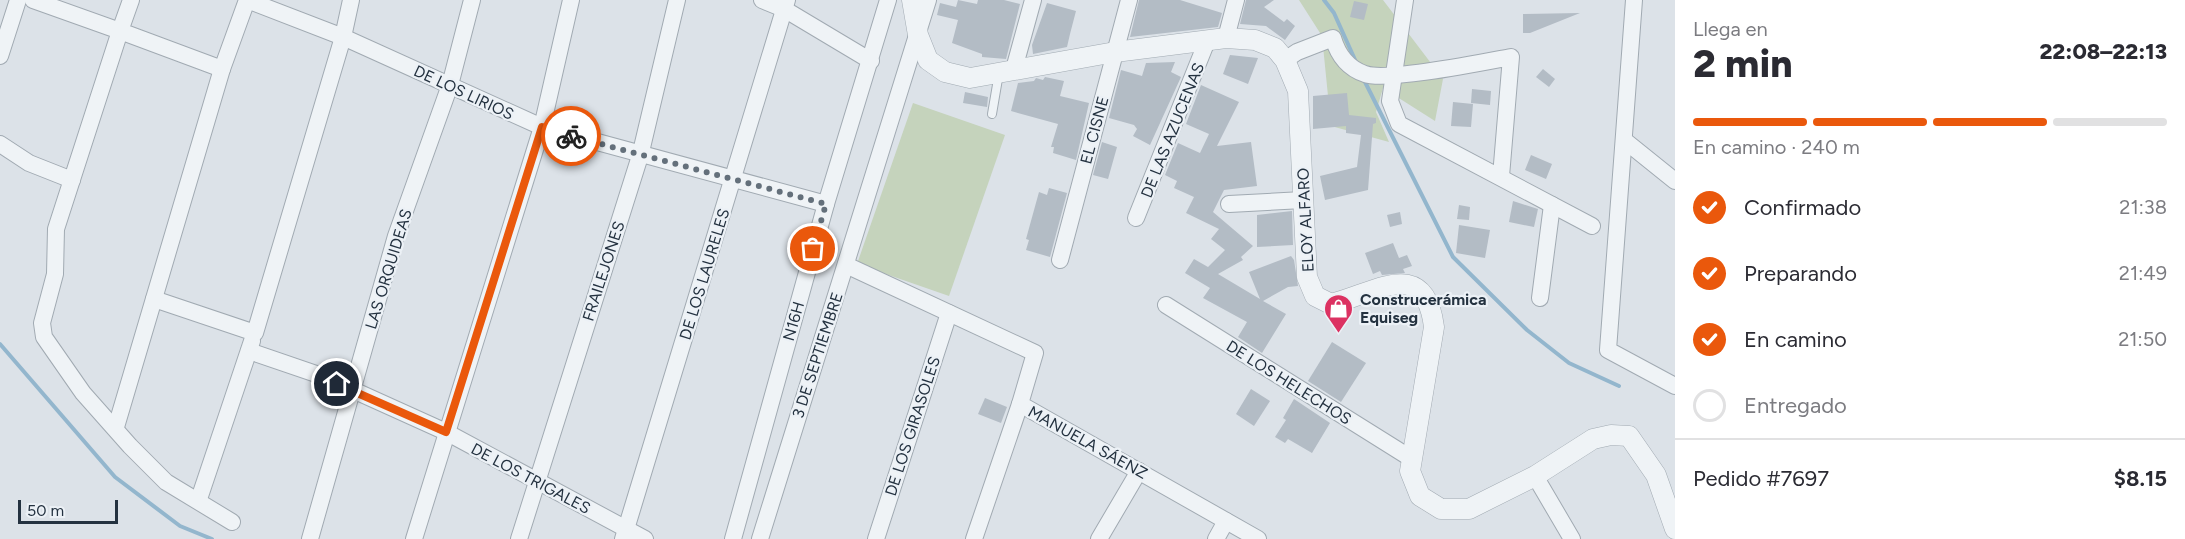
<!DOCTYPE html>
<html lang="es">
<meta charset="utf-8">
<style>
body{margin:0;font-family:Figtree,sans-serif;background:#f2f2f3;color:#2b2b33;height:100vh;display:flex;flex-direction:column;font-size:22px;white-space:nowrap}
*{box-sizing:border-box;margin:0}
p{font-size:20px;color:#7c7c81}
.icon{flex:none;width:33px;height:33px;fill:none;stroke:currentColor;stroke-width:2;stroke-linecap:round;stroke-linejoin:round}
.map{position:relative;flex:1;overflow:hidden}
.details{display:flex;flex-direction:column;background:#fff;width:510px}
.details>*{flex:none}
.scale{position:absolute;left:18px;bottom:15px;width:100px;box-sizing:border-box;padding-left:6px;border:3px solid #243240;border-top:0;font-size:16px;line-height:21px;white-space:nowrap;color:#243240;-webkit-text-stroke:4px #ecf1f6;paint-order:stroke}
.pin{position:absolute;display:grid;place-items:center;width:51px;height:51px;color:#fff;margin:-26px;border:3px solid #fff;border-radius:50%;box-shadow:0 2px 6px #0007}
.courier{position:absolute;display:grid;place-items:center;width:60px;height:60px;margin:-30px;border:4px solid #ea580c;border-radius:50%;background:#fff;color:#222;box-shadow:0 2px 8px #0007}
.head em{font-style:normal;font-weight:800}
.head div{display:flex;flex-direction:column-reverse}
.head{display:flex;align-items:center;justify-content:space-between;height:102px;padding:0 18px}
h1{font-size:39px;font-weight:800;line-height:45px}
.bar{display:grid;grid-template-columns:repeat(4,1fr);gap:9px 6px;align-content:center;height:72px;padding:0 18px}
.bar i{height:8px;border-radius:4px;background:#e1e1e2}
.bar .selected{background:#ea580c}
.bar p{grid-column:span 4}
.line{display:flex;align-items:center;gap:15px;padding:0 18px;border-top:2px solid #e1e1e2}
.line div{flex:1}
ol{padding:0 18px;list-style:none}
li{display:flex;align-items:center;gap:18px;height:66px}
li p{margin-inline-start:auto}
li .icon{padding:6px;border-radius:50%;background:#ea580c;color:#fff;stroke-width:4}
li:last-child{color:#7c7c81}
li i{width:33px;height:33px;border:3px solid #e1e1e2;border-radius:50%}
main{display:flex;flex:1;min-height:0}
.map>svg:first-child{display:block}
.green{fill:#c5d3bc}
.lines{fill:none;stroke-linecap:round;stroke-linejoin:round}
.stream{stroke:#93b6cd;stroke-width:4}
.building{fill:#b3bcc5}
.service-casing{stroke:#a1aab2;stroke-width:10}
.minor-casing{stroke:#a1aab2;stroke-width:18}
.tertiary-casing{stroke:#a1aab2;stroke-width:21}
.service{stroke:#eff3f6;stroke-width:8}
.minor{stroke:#eff3f6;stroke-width:16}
.tertiary{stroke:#eff3f6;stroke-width:20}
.done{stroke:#64707b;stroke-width:6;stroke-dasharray:0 10.8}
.route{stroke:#ea580c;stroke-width:8}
.labels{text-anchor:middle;stroke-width:4.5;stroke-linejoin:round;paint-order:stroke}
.street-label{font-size:16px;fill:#243240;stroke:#ecf1f6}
.poi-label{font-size:16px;font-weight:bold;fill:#243240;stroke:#ecf1f6;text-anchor:start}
</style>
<main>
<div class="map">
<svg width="1675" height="539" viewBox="0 0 1675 539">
<rect width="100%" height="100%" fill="#dce2e8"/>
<g class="green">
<polygon points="1299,0 1383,0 1443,79 1435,121 1383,88 1376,112 1389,142 1331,126 1322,36"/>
<polygon points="913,103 1005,135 949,296 857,264"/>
</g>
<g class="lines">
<g class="stream">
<polyline points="1324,0 1334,13 1356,62"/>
<polyline points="1364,80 1453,257 1527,330 1569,363 1619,386"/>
<polyline points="0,344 115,477 180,526 212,539"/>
</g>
</g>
<g class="building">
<polygon points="958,0 977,4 978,0 1004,0 1020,4 1006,59 982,57 982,54 952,43 958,20 937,15 940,3 956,7"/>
<polygon points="1139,0 1180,0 1222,13 1218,27 1130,37"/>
<polygon points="1246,0 1274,0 1264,7 1284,22 1287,19 1295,26 1285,40 1266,26 1240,24"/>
<polygon points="1354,1 1368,4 1364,20 1350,17"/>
<polygon points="1047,3 1076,11 1070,34 1067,47 1033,54 1032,45"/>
<polygon points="1580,13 1530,33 1523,33 1523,14"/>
<polygon points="1230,55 1258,58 1248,84 1223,74"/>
<polygon points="1175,62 1171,72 1181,77 1150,145 1133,136 1137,129 1134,125 1109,118 1121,70 1142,76 1146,63"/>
<polygon points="1543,69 1555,79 1549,87 1536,77"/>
<polygon points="1045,77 1064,81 1060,96 1089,103 1076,160 1053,153 1054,147 1051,147 1058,124 1011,111 1018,83 1034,81 1036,78 1043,80"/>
<polygon points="1201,85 1239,102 1217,146 1251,142 1257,186 1224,190 1213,212 1253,246 1241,257 1243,260 1218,274 1260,299 1249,272 1291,256 1294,260 1298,286 1288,287 1263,301 1286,314 1262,353 1238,337 1247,322 1203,298 1210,288 1185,273 1194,259 1208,267 1225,250 1211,239 1219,229 1186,213 1194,197 1174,188 1177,181 1165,175 1178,143 1200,153 1209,134 1186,124"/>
<polygon points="1472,89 1491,91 1490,105 1471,103"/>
<polygon points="965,92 988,97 987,107 963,103"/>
<polygon points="1347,93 1349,115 1376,118 1376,123 1373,124 1368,190 1325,200 1320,176 1357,167 1361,135 1346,133 1346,126 1313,129 1313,96"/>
<polygon points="1453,102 1473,104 1471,127 1451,126"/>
<polygon points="1102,142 1117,147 1108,179 1093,175"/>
<polygon points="1531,155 1552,164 1546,179 1525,170"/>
<polygon points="1049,188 1067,193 1050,257 1026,250 1029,240 1026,239 1039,192 1047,195"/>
<polygon points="1513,201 1538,209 1534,227 1509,222"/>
<polygon points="1459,205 1470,207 1469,220 1457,219"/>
<polygon points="1292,211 1293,245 1257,247 1257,215"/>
<polygon points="1400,212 1402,224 1390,227 1387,215"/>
<polygon points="1459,225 1490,230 1485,258 1456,253"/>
<polygon points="1393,243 1399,258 1407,255 1412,266 1403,269 1405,273 1382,275 1380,271 1373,274 1365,253"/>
<polygon points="1332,342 1366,363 1341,402 1308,381"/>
<polygon points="1251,389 1270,401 1254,426 1236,414"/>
<polygon points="985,398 1007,407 1001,423 978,414"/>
<polygon points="1294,399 1330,423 1312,453 1288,439 1285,443 1275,437 1286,420 1283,418"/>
</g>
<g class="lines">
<defs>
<polyline id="service" points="992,114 999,73"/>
<g id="minor">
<polyline points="33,0 120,31 56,229 55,274 42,323 44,337 83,393 130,446 166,482 232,522"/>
<polyline points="131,0 120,31 222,69"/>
<polyline points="247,0 343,37 542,127 826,204"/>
<polyline points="762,0 784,9 871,61"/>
<polyline points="1405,0 1390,101 1399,124 1592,226"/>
<polyline points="1634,0 1608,350 1675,386"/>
<polyline points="1226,38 1236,0"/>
<polyline points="0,56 18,0"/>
<path d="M1285,60L1297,52L1333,38C1338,55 1347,68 1365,74C1386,82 1484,62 1511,57L1501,176"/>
<polyline points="1014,69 1033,0"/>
<polyline points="1624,140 1675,181"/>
<polyline points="0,144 29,163 72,180"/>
<polyline points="1229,204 1303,200"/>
<polyline points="1136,218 1207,41"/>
<polyline points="1060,260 1129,0"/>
<polyline points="846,265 1035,353 1020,404 1258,539"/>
<polyline points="1540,298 1552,205"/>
<polyline points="154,299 255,333 343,37 351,0"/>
<polyline points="1166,305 1412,459"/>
<polyline points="249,351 322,376 446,432 645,539"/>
<polyline points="116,427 222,69 247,0"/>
<polyline points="1535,476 1572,539"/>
<polyline points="199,499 252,341"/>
<polyline points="310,539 396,236 450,85 472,0"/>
<polyline points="414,539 542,127 571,0"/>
<polyline points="519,539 640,156 677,0"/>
<polyline points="623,539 787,0"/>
<polyline points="733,539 826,204 888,0"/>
<polyline points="760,539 928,0"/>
<polyline points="876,539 949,313"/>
<polyline points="974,539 1020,404"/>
<polyline points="1099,539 1139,471"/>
<polyline points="1216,539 1226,521"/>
</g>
<path id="tertiary" d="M912,0L918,35L928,60L945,72L970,78L1115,52L1226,38L1255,40L1275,48L1285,60L1298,91L1307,277L1315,296L1331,304C1376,293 1425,255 1434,327L1410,471L1420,496L1441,509H1469L1535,476L1593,439L1611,435L1629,436L1656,475L1675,529"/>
</defs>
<use href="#service" class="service-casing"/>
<use href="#minor" class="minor-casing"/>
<use href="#tertiary" class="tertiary-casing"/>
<use href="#service" class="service"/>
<use href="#minor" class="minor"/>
<use href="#tertiary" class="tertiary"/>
</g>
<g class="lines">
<polyline class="done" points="571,136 826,204 813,249"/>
<polyline class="route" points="337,384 446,432 542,127 571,136"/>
</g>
<defs>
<symbol id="shop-pin" viewBox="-11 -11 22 30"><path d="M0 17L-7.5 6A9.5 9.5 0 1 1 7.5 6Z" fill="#dc3262" stroke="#ecf1f6"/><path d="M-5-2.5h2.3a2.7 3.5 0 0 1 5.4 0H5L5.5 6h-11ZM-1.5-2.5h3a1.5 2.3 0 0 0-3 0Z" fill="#fff"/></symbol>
</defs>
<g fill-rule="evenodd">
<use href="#shop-pin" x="1322" y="292" width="33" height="45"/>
</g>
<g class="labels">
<g class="street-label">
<text transform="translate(464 92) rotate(25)" y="6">DE LOS LIRIOS</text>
<text transform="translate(1094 130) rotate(-75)" y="6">EL CISNE</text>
<text transform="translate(1172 130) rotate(-68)" y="6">DE LAS AZUCENAS</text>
<text transform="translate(1305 220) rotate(-93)" y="6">ELOY ALFARO</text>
<text transform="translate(388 269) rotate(-73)" y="6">LAS ORQUIDEAS</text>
<text transform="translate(603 271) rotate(-72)" y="6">FRAILEJONES</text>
<text transform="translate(704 274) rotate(-73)" y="6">DE LOS LAURELES</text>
<text transform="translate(793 321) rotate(-74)" y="6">N16H</text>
<text transform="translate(817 355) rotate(-72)" y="6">3 DE SEPTIEMBRE</text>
<text transform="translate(1289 382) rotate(32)" y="6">DE LOS HELECHOS</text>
<text transform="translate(912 426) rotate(-72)" y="6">DE LOS GIRASOLES</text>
<text transform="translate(1088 442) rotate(29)" y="6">MANUELA SÁENZ</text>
<text transform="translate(531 478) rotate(28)" y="6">DE LOS TRIGALES</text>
</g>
<g class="poi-label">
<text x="1360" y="305">Construcerámica<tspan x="1360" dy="18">Equiseg</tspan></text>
</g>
</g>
</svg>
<div class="scale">50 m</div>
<div class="pin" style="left:813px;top:249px;background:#ea580c"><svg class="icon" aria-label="bag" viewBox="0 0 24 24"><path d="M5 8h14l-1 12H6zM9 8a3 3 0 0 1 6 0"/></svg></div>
<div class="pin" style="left:337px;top:384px;background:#1f2937"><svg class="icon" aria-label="home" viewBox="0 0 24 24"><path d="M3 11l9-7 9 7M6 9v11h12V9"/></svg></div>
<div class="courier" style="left:571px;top:136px"><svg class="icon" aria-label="bike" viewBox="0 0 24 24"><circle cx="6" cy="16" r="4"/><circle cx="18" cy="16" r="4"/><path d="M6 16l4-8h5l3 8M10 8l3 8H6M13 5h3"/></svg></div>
</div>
<section class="details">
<div class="head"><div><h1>2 min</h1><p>Llega en</p></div><em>22:08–22:13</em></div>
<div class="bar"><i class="selected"></i><i class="selected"></i><i class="selected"></i><i></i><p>En camino · 240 m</p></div>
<ol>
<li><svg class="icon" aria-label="check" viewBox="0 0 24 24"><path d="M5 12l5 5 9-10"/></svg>Confirmado<p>21:38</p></li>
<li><svg class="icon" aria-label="check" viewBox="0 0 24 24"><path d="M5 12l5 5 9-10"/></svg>Preparando<p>21:49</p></li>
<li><svg class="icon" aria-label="check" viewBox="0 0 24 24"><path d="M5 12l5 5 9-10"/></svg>En camino<p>21:50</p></li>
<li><i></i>Entregado</li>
</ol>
<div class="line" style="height:78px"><div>Pedido #7697</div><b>$8.15</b></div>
</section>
</main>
